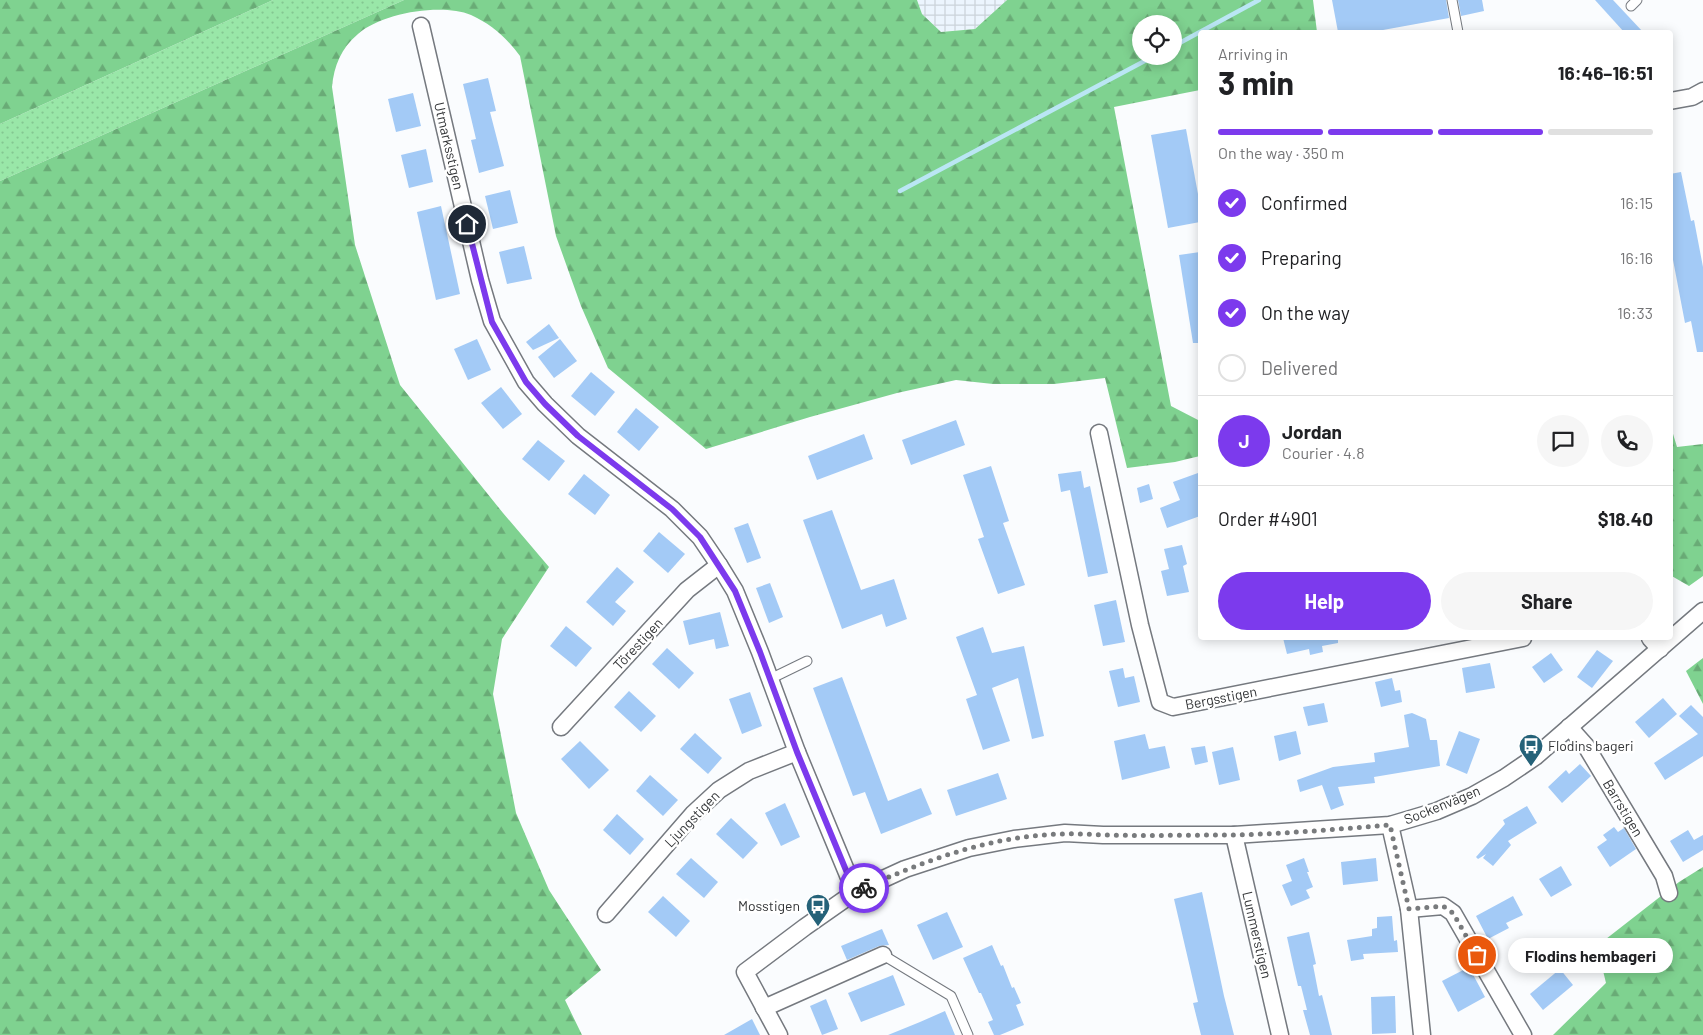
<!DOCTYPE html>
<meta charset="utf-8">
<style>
body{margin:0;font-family:Barlow,sans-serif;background:#f6f6f6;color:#202124;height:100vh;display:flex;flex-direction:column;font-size:19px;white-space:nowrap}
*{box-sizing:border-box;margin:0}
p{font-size:16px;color:#757577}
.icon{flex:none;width:28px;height:28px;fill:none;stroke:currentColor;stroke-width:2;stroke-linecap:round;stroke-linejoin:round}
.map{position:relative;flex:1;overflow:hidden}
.drawer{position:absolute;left:1198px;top:30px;width:475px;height:610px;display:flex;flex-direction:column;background:#fff;border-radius:5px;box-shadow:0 2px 12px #0003}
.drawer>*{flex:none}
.fabs{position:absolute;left:1132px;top:15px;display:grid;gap:10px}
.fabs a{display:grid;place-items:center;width:50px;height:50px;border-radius:50%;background:#fff;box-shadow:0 2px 12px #0003;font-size:25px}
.pin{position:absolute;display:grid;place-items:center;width:42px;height:42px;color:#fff;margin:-21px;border:2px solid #fff;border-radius:50%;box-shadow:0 1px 5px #0007}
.courier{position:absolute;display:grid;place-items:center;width:50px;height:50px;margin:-25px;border:4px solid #7c3aed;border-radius:50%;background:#fff;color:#222;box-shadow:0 1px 6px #0007}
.bubble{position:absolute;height:35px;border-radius:18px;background:#fff;box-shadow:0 2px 12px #0003;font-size:16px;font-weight:700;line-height:35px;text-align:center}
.overview em{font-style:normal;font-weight:700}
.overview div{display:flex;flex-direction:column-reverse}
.overview{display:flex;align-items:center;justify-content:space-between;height:85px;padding:0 20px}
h1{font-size:32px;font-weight:700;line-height:38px}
.bar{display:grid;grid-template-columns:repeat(4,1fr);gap:8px 5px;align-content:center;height:60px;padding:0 20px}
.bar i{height:6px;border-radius:4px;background:#e0e0e0}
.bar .active{background:#7c3aed}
.bar p{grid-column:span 4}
.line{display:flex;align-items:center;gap:12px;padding:0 20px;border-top:1px solid #e0e0e0}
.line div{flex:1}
.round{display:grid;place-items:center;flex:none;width:52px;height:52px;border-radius:26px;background:#f6f6f6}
ol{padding:0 20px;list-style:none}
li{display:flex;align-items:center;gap:15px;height:55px}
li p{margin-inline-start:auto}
li .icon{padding:5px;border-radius:50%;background:#7c3aed;color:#fff;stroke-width:4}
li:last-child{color:#757577}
li i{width:28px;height:28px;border:2px solid #e0e0e0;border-radius:50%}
.primary-button{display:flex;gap:10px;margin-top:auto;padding:10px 20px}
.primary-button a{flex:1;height:58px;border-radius:30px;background:#7c3aed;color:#fff;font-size:20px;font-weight:700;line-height:58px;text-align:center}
.primary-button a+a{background:#f6f6f6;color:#202124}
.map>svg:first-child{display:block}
.industrial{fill:url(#industrial-grid)}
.green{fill:url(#green-dots)}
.forest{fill:url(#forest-firs);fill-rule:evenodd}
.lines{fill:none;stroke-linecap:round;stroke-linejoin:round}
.stream{stroke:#bae6f4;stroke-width:4.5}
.building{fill:#a3caf6}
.service-casing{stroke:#75797f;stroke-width:11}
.minor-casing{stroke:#75797f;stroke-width:19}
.service{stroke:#fff;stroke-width:9}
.minor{stroke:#fff;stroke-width:16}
.done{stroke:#797b7d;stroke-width:5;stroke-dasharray:0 9}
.route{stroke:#7c3aed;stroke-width:6}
.labels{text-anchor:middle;stroke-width:5;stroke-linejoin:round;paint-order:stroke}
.street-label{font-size:14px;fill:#333537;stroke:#fff}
.poi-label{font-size:14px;fill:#333537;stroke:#fff;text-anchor:start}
</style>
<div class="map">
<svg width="1703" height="1035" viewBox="0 0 1703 1035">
<defs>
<pattern id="industrial-grid" width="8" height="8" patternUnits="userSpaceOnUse" patternTransform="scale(1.25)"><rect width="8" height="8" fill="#ecf5fe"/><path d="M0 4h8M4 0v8" fill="none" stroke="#cbd3da"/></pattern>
<pattern id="green-dots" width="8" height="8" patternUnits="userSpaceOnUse" patternTransform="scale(1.25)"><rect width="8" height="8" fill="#99e7a8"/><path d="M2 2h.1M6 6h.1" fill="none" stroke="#84c791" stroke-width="1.8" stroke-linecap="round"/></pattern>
<pattern id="forest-firs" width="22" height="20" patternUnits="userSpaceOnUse" patternTransform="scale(1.25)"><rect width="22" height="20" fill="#7fd290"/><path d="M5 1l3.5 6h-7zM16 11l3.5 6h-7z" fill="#69ab76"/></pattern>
</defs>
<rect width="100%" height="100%" fill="#fafcfe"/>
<polygon class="industrial" points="917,0 1007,0 975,29 941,32 922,14"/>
<polygon class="green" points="273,0 404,0 0,181 0,124"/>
<g class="forest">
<polygon points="0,0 273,0 0,124"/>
<path d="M404,0H917L922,14L941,32L975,29L1007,0H1313L1317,32H1200V90L1114,107L1171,406L1200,421V456L1175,462L1127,468L1105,378L1054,384H993L956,380L897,393L810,417L706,449L608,368L581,306L556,236L520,56C507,38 491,24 471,15C441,3 382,13 358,34C341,48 334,66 332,87L355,245L400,385L503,513L549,567L502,639L493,694L516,813L549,890L601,970L565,1000L582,1035H0V181ZM1141,24H1174V56H1141Z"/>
<polygon points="1670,424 1677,447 1703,444 1703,576 1689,586 1670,575"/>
<polygon points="1703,658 1703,704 1686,671"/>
<polygon points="1703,867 1703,1035 1553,1035 1606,983 1597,946 1679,882"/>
</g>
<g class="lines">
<g class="stream">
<polyline points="1174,46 1259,0"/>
<polyline points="900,191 1154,56"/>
</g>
</g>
<g class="building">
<polygon points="1332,0 1446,0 1449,18 1372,32 1338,32"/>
<polygon points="1458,0 1482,0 1484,11 1461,16"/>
<polygon points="1595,0 1613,0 1643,32 1624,32"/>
<polygon points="488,78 496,111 490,112 504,166 479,173 471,140 476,139 463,84"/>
<polygon points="413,93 421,126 396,132 388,99"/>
<polygon points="1186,129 1200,205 1200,222 1168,228 1151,135"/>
<polygon points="426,149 433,182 409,188 401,155"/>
<polygon points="1681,172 1691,221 1694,220 1703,267 1703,352 1697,352 1691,321 1685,323 1670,244 1670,174"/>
<polygon points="510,190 518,223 493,229 485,196"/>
<polygon points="441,206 460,294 436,300 417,212"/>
<polygon points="524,246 532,279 507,284 499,252"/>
<polygon points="1200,252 1200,343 1193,343 1179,255"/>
<polygon points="549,324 559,338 533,350 526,342"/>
<polygon points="477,339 491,370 468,380 454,349"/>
<polygon points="560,339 577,361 554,378 538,357"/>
<polygon points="591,372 615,392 595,416 571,396"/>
<polygon points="501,387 522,414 503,429 481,403"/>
<polygon points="636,408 659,427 639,451 617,432"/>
<polygon points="956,420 965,445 911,465 902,440"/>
<polygon points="864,434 873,459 817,480 808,456"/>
<polygon points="538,440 565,461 549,481 522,459"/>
<polygon points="991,466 1009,521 1003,523 1025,585 998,594 978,539 984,537 963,475"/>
<polygon points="1081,471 1084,488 1090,486 1108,573 1088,577 1070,490 1061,492 1058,474"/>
<polygon points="1198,473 1200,480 1200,516 1167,528 1160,508 1180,500 1173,482"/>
<polygon points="584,474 610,495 595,515 568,494"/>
<polygon points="1149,484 1153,499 1140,503 1137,488"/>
<polygon points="832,510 861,590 894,579 907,619 886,627 882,614 842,629 803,520"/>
<polygon points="748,523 761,558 747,563 734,528"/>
<polygon points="659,532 685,554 668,573 643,551"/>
<polygon points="1182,545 1187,564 1183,566 1189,592 1167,596 1161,571 1169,569 1164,549"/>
<polygon points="617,567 634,582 615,602 626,611 613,626 586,602"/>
<polygon points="770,583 783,617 769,623 756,588"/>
<polygon points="1116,600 1125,642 1103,646 1094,605"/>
<polygon points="720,612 729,646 716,649 714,639 689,645 683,621"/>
<polygon points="566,626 592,648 576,667 550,646"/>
<polygon points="983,627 992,653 1024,646 1044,736 1032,739 1018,678 992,688 1010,741 983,750 966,699 977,695 956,637"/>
<polygon points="1283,638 1338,638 1338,643 1322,646 1323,652 1310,655 1309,649 1287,654"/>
<polygon points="667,648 694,673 679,689 652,664"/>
<polygon points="1597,650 1613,661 1592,688 1577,677"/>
<polygon points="1551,653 1563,670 1544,683 1532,667"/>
<polygon points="1490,663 1495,688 1466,693 1462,668"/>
<polygon points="1123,668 1125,678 1134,676 1140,702 1118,707 1109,671"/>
<polygon points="842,677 888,801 921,788 932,814 881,834 865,792 853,796 813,688"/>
<polygon points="1392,678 1395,691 1400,690 1402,702 1381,707 1375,682"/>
<polygon points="629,691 656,716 641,732 614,707"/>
<polygon points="750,692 762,726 742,734 729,699"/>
<polygon points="1663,698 1677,714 1649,738 1635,722"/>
<polygon points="1324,703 1328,722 1308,726 1303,707"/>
<polygon points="1691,705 1703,717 1703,756 1665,780 1654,763 1698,734 1679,716"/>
<polygon points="1412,713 1426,719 1430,740 1437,740 1440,766 1374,777 1375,783 1338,787 1344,805 1331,810 1322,785 1300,792 1297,780 1333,767 1375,762 1374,753 1409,747 1404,715"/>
<polygon points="1296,731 1301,754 1279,761 1274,736"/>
<polygon points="1459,731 1480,739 1467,774 1446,765"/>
<polygon points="695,733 722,758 708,774 680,749"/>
<polygon points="1145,734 1149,749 1165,746 1170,768 1122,780 1114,741"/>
<polygon points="580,741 609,770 589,789 561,759"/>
<polygon points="1205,746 1208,762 1195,765 1191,748"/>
<polygon points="1233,747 1240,780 1219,785 1212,752"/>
<polygon points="1580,764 1591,776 1562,803 1548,787 1566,770 1569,774"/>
<polygon points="998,773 1007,799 956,816 947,790"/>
<polygon points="650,775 678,800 663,816 636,791"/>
<polygon points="785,803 800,837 781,846 765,813"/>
<polygon points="1527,806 1537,823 1508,841 1511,845 1493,866 1483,858 1486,854 1478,859 1476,857 1505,824 1503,820"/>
<polygon points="617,814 644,839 630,855 603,830"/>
<polygon points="731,818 758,843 743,859 716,834"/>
<polygon points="1614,827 1618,832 1624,828 1636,849 1610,867 1597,847 1607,840 1603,835"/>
<polygon points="1688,830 1694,840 1703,835 1703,850 1683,862 1670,841"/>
<polygon points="691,858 718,882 704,898 676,874"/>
<polygon points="1304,858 1309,872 1307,872 1313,887 1306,890 1310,898 1291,906 1282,885 1292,881 1286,865"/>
<polygon points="1376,858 1378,881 1343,885 1341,862"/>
<polygon points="1561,866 1572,885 1551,897 1539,879"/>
<polygon points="1202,892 1224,996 1234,1035 1201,1035 1193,1003 1198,1002 1174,899"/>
<polygon points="663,896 690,921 676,937 648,912"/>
<polygon points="1513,896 1523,915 1506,923 1509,928 1488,939 1476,916"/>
<polygon points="947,912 963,947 933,960 917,925"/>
<polygon points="1392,916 1394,941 1397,940 1398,952 1363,954 1364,959 1351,961 1347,940 1372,936 1372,929 1377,928 1377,917"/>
<polygon points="882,929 889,945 879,946 847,960 841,946"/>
<polygon points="1309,932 1316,964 1313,965 1319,996 1322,995 1332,1035 1310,1035 1303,1010 1307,1010 1301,986 1298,986 1294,969 1287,937"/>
<polygon points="992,945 1001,966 1003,965 1012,988 1014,987 1021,1003 1016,1005 1024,1025 1000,1035 994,1035 988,1022 993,1020 981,993 979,993 963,958"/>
<polygon points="1469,967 1485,997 1458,1012 1442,981"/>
<polygon points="1560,969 1573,985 1543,1010 1530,994"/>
<polygon points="893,975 905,1005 861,1022 848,993"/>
<polygon points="1395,996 1396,1033 1372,1034 1371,997"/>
<polygon points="826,999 838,1029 822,1035 810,1006"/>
<polygon points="945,1011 955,1035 888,1035 920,1022"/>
<polygon points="752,1019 760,1035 724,1035"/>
</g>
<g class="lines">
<defs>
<g id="service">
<polyline points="1452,0 1458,32"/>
<polyline points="1631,6 1637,0"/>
<polyline points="770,679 807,661"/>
<polyline points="883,955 951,996 968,1035"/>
</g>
<g id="minor">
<polyline points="421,26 480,280 492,321 526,382 545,404 578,436 672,509 700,537 719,565 735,591 760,652 797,752 855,892"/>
<polyline points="1670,101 1692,97 1703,91"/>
<polyline points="1099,433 1140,625 1160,702 1173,707 1523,638"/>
<polyline points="1650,638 1660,649"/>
<polyline points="561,727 687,590 719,565"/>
<polyline points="1569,727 1586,746 1664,876 1669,893"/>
<polyline points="1390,825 1409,909 1422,1035"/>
<polyline points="1234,835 1280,1035"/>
<polyline points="1409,909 1443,906 1453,913 1523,1035"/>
<polyline points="606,914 693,814 719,790 749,771 797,752"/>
<polyline points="764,1008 883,955"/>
<polyline points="779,1035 745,972 805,927 855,892 905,869 969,848 1014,839 1065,833 1103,835 1234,835 1390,825 1437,811 1472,796 1504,778 1535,757 1703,611"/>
</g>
</defs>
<use href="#service" class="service-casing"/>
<use href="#minor" class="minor-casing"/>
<use href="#service" class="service"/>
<use href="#minor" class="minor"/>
</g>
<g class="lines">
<path class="done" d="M864,888C928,859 994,835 1064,834C1078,833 1092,835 1106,835C1148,836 1190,835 1231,835C1284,834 1338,829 1390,825L1409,909L1443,906L1453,913L1477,955"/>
<polyline class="route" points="467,224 492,322 526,382 545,404 578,436 672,509 700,537 735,591 760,652 797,752 855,892 864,888"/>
</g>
<defs>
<symbol id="bus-pin" viewBox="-11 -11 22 30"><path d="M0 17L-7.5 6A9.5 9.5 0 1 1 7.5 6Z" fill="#256279" stroke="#fff"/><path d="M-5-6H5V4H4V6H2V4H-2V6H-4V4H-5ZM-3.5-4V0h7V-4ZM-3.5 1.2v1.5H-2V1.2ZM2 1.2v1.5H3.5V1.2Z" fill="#fff"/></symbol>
</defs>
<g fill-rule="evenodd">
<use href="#bus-pin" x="1517" y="732" width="28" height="38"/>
<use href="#bus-pin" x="804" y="892" width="28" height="38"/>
</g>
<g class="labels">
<g class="street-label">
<text transform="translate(449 146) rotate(77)" y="5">Utmarksstigen</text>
<text transform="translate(638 644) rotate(-47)" y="5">Törestigen</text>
<text transform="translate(1221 698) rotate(-11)" y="5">Bergsstigen</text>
<text transform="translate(1442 805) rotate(-22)" y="5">Sockenvägen</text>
<text transform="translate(1623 808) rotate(59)" y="5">Barrstigen</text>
<text transform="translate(692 819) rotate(-46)" y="5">Ljungstigen</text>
<text transform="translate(1257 935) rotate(77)" y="5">Lummerstigen</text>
</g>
<g class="poi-label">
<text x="1548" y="751">Flodins bageri</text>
<text x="800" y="911" text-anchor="end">Mosstigen</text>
</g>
</g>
</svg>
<div class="fabs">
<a><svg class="icon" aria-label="locate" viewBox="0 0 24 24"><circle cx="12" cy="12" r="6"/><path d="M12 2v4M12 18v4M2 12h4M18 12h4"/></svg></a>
</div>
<div class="pin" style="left:1477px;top:955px;background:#ea580c"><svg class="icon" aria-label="bag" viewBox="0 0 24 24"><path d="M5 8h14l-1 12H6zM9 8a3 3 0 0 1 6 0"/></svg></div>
<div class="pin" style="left:467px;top:224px;background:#1f2937"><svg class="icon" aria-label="home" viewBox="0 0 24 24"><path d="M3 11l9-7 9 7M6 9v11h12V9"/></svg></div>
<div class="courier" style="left:864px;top:888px"><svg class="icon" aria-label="bike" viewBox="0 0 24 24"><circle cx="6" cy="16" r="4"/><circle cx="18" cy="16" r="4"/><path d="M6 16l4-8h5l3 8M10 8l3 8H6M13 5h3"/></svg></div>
<div class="bubble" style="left:1508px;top:938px;width:165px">Flodins hembageri</div>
<section class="drawer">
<div class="overview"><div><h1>3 min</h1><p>Arriving in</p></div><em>16:46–16:51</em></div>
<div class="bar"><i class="active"></i><i class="active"></i><i class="active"></i><i></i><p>On the way · 350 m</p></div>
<ol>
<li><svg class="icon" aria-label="check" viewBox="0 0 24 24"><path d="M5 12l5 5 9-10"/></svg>Confirmed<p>16:15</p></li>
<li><svg class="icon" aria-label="check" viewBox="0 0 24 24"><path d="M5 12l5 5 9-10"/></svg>Preparing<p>16:16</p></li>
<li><svg class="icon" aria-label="check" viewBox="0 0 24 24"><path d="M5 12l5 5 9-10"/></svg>On the way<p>16:33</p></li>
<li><i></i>Delivered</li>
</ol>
<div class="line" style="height:90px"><b class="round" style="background:#7c3aed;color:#fff">J</b><div><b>Jordan</b><p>Courier · 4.8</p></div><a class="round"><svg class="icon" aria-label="chat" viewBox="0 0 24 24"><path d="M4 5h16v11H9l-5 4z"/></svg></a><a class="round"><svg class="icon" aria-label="phone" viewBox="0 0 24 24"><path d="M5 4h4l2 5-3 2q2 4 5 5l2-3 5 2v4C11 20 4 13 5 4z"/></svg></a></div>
<div class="line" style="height:65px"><div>Order #4901</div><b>$18.40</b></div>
<div class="primary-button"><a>Help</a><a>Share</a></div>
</section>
</div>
